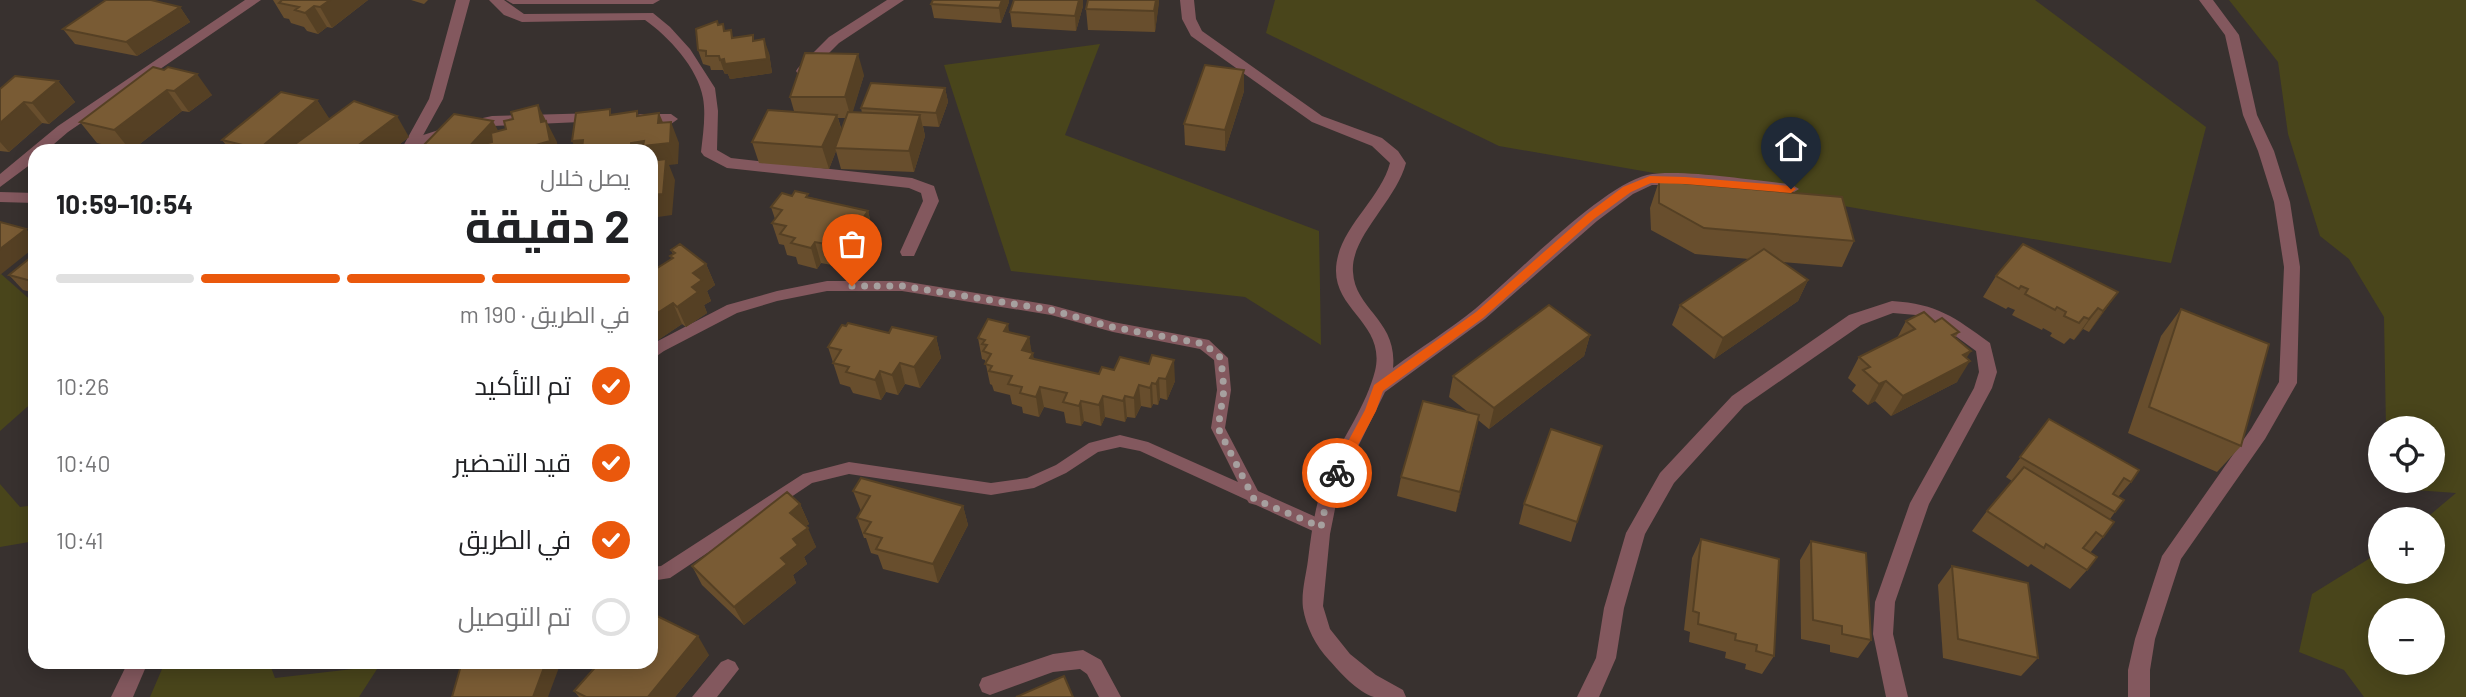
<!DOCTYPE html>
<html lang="ar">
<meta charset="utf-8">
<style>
body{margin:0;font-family:Barlow,Cairo,sans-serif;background:#f6f6f6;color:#202124;direction:rtl;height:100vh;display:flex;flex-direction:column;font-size:26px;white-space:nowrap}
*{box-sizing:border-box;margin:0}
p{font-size:23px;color:#757577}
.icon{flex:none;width:38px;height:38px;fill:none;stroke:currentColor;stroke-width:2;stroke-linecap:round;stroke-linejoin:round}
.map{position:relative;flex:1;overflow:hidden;direction:ltr}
.side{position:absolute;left:28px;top:144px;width:630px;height:525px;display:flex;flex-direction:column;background:#fff;border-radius:21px;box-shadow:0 4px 18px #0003;direction:rtl}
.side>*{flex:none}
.controls{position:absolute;left:2368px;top:416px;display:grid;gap:14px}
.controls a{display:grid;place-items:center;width:77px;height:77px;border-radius:50%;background:#fff;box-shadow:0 4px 18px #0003;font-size:35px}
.pin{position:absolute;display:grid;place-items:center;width:60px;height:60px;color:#fff;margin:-72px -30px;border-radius:50% 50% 50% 0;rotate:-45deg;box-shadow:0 0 7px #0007}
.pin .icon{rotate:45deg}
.courier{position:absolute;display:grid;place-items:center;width:70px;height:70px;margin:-35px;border:5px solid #ea580c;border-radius:50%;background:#fff;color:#222;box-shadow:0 2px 9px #0007}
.head em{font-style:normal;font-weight:700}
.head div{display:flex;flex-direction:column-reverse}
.head{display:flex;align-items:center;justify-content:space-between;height:119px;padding:0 28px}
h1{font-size:46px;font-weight:700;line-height:52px}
.bar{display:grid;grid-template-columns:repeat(4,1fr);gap:10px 7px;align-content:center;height:84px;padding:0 28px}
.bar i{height:9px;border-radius:5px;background:#e0e0e0}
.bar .selected{background:#ea580c}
.bar p{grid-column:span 4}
ol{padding:0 28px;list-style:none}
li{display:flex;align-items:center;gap:21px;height:77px}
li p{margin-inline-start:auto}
li .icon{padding:7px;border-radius:50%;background:#ea580c;color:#fff;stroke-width:4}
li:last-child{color:#757577}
li i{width:38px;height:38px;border:4px solid #e0e0e0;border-radius:50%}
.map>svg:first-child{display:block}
.green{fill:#49451b;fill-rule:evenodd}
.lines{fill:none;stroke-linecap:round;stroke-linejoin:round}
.service{fill:#83585e;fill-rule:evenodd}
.minor{fill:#83585e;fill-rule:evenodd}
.tertiary{fill:#83585e;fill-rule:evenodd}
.wall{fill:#684e2d;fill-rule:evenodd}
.shaded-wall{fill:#554024}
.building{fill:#795b34;stroke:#554024;stroke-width:2}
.route{fill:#ea580c}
.done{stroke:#a6a09f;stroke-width:7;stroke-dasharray:0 12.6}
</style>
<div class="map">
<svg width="2466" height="697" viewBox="0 0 2466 697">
<rect width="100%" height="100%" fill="#38312f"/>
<g class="green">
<polygon points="1275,0 2035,0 2206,127 2171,263 1499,146 1266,33"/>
<path d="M2229,0H2466V697H2364L2344,670L2299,652L2312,594L2380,552V572H2432V520H2424L2456,493L2387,488V481H2432V429H2386L2384,317L2349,259L2320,236L2288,134L2278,62ZM2380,611H2432V663H2380Z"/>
<polygon points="1100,44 1065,135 1319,231 1321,345 1245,297 1011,271 944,65"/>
<polygon points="0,273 35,304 35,400 0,431"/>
<polygon points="0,484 20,507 35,505 35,541 0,547"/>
<polygon points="165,662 269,662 275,678 379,666 359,697 150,697"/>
</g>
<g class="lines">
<polygon class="service" points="827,281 902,281 1051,305 1113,322 1204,339 1209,340 1228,358 1231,390 1225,428 1258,491 1327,522 1329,527 1327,532 1321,534 1315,532 1256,505 1249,503 1247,500 1140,451 1120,447 1098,452 1066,473 1034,488 991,495 849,474 812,483 670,578 651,581 651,567 661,566 803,474 849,462 991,483 1027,478 1056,465 1089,443 1120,435 1148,442 1238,482 1211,428 1217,390 1214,360 1200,349 1113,332 1051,315 902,291 827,291 777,301 737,313 664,351 651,360 651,346 654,343 727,305 777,291"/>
<g class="minor">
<polygon points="245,0 261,0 68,132 47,150 35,150 35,161 0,187 0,174 58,126"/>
<path d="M489,0H504L524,14L653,13L670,27L690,49L715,88L718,111L717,150L731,158L912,178L934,186L939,201L914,256H902L900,252L923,201L921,193L909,188L727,168L704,156L701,152C703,134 706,115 703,98C698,68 668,36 645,20L522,22L504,15Z"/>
<polygon points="506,0 660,0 653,4 513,4"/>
<polygon points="887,0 904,0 839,43 808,74 798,74 796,71 798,68 829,37"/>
<path d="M1180,0H1194L1196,19L1202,31L1322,116L1382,138L1398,151L1406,163C1396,201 1350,237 1353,272C1355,310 1398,320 1393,368C1420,348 1449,330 1475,309C1516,275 1600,187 1647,175C1679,168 1755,181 1791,184L1799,189L1791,194L1686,185H1652L1633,194L1597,221L1485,319L1385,392L1349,465L1337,499L1330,534L1323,606L1330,629L1350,654L1376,675L1403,690L1406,697C1396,697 1383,697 1374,697C1357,692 1340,672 1329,660C1316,646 1306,627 1303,608C1301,592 1306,576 1308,560C1312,528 1316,497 1330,467C1344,435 1366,406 1375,371C1386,325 1336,311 1336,271C1336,230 1380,201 1390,163L1372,146L1312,122L1191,36L1182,19Z"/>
<polygon points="2199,0 2213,0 2239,35 2257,115 2274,151 2290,202 2300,267 2297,383 2265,439 2181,559 2155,639 2150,670 2150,697 2128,697 2128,670 2135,639 2162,556 2251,429 2279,382 2284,267 2274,202 2258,151 2243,115 2225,35"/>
<polygon points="598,113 603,115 605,118 603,121 492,126 468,130 413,149 405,144 408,140 460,123 492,116"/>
<polygon points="640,114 671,114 678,119 671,124 635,122 633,119 635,116"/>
<polygon points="0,192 35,193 35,203 0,202"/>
<path d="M1892,301C1938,304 1954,317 1990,343L1997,372L1992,388L1929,504L1895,602L1893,634L1908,697H1886L1873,634L1875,602L1910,503L1974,388L1979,372L1976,351L1935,321L1916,315L1893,313L1861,325L1744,406L1674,483L1645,534L1624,608L1616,658L1599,697H1577L1596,658L1604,608L1626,533L1660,473L1732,396L1849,315Z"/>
<polygon points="1083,650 1101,660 1121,697 1099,697 1087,674 1080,669 1053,672 990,695 982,692 979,685 982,678 1053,654"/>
<polygon points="728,659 735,662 739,669 717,697 692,697 721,662"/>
</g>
<g class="tertiary">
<polygon points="456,0 470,0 443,99 415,150 401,150 429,99"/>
<polygon points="128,662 148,662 133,697 111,697"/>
</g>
</g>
<g class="wall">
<polygon points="273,0 368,0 332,28 327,27 318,34 307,31 304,27 291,23 289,19 284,18"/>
<polygon points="411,0 428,0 424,4"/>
<polygon points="1014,0 1083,0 1083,6 1076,31 1012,27 1010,12"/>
<polygon points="1088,0 1159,0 1155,32 1088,30 1086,9"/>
<polygon points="1009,2 1001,23 934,18 931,4"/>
<polygon points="180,7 190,22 137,56 75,44 63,29"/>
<polygon points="718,25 734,38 753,35 754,40 769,53 772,73 730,79 728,74 725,74 723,70 711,70 710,66 703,64 698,50"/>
<polygon points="164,70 212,95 189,112 182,111 132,150 127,150 97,143 80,122"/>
<polygon points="1244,70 1244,91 1225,151 1185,145 1184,124"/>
<path d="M864,75L852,113H862L861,108L945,88L948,102L939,127L923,126L925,136L914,172L841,169L836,151L829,169L759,163L752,142L794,111L790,97ZM838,118H846L842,131Z"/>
<polygon points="58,81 75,102 49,124 42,123 9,152 0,151 0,89"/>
<polygon points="317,100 329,119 409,137 392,150 230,150 222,140"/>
<polygon points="1659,181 1854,241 1842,267 1782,262 1808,280 1798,301 1714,359 1672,325 1680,305 1749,259 1695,254 1651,230 1650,208"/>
<polygon points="792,196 809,197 868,211 873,232 848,268 821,263 817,269 798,264 796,257 787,255 784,245 779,244 772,223 775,219 771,207"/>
<polygon points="671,250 706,264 715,285 707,291 711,301 704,305 707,313 686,327 682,324 658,340 651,334 651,272 672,259 670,256 673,254"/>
<polygon points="35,254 35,293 23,290 9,275"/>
<polygon points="1996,276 2118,292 2089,332 2083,329 2074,340 2070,338 2064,344 2050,336 2052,333 2043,328 2042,330 2012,315 2015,310 2008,307 2006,309 1983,297"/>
<polygon points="2181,309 2241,446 2217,472 2128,433 2161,336"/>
<polygon points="1906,321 1935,322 1959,332 1955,338 1967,358 1957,382 1891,416 1875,401 1868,405 1852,391 1856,385 1848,378 1859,357 1897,338"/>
<polygon points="1009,332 1029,337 1031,352 1034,359 1099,374 1114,370 1175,381 1167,400 1160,398 1158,405 1153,404 1151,408 1141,406 1135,418 1127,417 1125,422 1105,417 1101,426 1084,421 1081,426 1066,423 1064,412 1044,407 1039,417 1023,413 1022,407 1012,404 1010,395 994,391 992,385 990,384 985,360 982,359 978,338"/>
<polygon points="889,333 936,337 941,358 920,388 905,384 898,395 886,392 881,400 853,393 850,387 840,384 828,347"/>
<polygon points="1590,335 1584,356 1489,429 1478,420 1456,512 1397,496 1401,477 1468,412 1449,397 1453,376"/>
<polygon points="2049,419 2131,482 2118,497 2115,512 2110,519 2103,537 2090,553 2087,570 2070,589 2031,564 2028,567 1972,531 1987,511 2012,481 2006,477"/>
<polygon points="853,491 963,506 968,525 938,583 883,569 878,555 871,553 866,538 864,538 857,518 861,511"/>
<polygon points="800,504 809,524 806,526 816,547 804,557 807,564 793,575 796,583 744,625 702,585 692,566"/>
<polygon points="1524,504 1577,522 1571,542 1519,524"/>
<polygon points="1701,539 1774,656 1762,674 1745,669 1746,664 1725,658 1726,652 1689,642 1690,632 1684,630 1692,558"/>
<polygon points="1811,541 1871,640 1858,658 1830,652 1830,645 1801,639 1800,560"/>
<polygon points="1952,566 2038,658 2021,676 1943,658 1938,585"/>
<polygon points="709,655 675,697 579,697 574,691"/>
</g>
<g class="shaded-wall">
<polygon points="330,0 368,0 332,28 320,7"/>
<polygon points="1002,0 1009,0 1009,2 1001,23 999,8"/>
<polygon points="1079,0 1083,0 1083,6 1076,31 1075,16"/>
<polygon points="1156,0 1159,0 1159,3 1155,32 1154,11"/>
<polygon points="314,6 327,27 318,34 305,13"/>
<polygon points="180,7 190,22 137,56 126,42"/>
<polygon points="764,39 769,53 772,73 730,79 728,74 725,74 720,60"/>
<polygon points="858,54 864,75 851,118 845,97"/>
<polygon points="1244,70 1244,91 1225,151 1225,130"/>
<polygon points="197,74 212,95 189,112 174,91"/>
<polygon points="58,81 75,102 49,124 32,103"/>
<polygon points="945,88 948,102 939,127 936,113"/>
<polygon points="167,90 182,111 132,150 130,150 114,130"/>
<polygon points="317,100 331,121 297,150 259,150 259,149"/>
<polygon points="24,102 42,123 9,152 0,142 0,123"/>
<polygon points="538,105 557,142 558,150 537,150 536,145 541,122"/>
<polygon points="659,113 668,134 671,122 679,143 678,164 669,165 675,180 672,215 651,218 651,150 617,150 631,143 644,141 658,123"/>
<polygon points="837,115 843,136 835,148 836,151 829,169 822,147"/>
<polygon points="920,115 925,136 914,172 909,151"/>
<polygon points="397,116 409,137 392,150 352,150"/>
<polygon points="493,121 504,142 497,150 466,150"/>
<polygon points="583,140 588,150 576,150 572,141"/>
<polygon points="606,147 608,150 597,150 597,148"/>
<polygon points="868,211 873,232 848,268 842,247"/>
<polygon points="26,229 35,238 35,247 0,275 0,249"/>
<polygon points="815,242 821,263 817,269 811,248"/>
<polygon points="706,264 715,285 707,291 711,301 704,305 707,313 686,327 677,307 692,287 693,273"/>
<polygon points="1808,280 1798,301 1714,359 1723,338"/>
<polygon points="2118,292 2103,313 2089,332 2103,311"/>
<polygon points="673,303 682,324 658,340 651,326 651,317"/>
<polygon points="2098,308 2083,329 2074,340 2089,319"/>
<polygon points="1008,324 1011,345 1004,331"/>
<polygon points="1590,335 1584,356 1489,429 1494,408"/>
<polygon points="936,337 941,358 920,388 914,367"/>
<polygon points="1029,337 1032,354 1033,353 1036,373 1022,350"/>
<polygon points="1971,351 1962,365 1970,361 1957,382 1891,416 1903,396 1963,355"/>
<polygon points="1174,360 1175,381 1167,400 1166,379"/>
<polygon points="900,363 905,384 898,395 892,375"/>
<polygon points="880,371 886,392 881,400 875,380"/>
<polygon points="1159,378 1160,398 1158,405 1156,384"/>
<polygon points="1886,381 1875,401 1868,405 1879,384"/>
<polygon points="1152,383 1153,404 1151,408 1150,388"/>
<polygon points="1139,385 1141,406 1135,418 1134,398"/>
<polygon points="1040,387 1044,407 1039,417 1036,397"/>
<polygon points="1103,396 1105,417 1101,426 1099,405"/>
<polygon points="1125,396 1127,417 1125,422 1123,401"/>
<polygon points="1081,401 1084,421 1081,426 1079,406"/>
<polygon points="1479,415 1475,435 1456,512 1460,492"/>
<polygon points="800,504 809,524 798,532 790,513"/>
<polygon points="963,506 968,525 938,583 933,564"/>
<polygon points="808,528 816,547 804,557 807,564 793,575 796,583 744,625 734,607 781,558 793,539"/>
<polygon points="698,636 709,655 675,697 648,697"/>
<polygon points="546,662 561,662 548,697 533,697"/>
</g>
<g class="building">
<polygon points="106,0 151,0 180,7 126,42 63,29"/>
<polygon points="282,0 330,0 320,7 314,6 305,13 295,10 299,7 279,3"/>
<polygon points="933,0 1002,0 999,8 931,4"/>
<polygon points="1014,0 1079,0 1075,16 1010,12"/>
<polygon points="1088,0 1156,0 1154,11 1086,9"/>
<polygon points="717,21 718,25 723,24 724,31 731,30 732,38 753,35 753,41 764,39 767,59 725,64 724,59 720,60 719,56 706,56 706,51 698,50 696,29"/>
<polygon points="805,53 858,54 845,97 790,97"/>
<polygon points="1205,65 1244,70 1225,130 1184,124"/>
<polygon points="153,67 164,70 168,67 197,74 174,91 167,90 114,130 80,122"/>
<polygon points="15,76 58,81 32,103 24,102 0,123 0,89"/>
<polygon points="871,83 945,88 936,113 861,108"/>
<polygon points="281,92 317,100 259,149 222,140"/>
<polygon points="354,101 397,116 352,150 287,150"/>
<polygon points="538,105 541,122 546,121 550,141 536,145 537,150 485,150 484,144 492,142 491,133 506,129 504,121 513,119 511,112"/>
<polygon points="610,109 610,115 637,111 637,116 659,113 658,123 671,122 670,143 643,146 644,141 631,143 631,149 606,150 606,147 597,148 597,150 582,150 583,140 572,141 576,113"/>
<polygon points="768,110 837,115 822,147 752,142"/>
<polygon points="848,112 920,115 909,151 835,148"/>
<polygon points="454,114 493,121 466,150 419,150"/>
<polygon points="666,159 663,194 651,195 651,161"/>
<polygon points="1659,181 1842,197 1854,241 1704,228 1659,203"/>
<polygon points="795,191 808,194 806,197 868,211 842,247 815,242 811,248 791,243 795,238 780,234 786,226 772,223 782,210 771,207 782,193 792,196"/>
<polygon points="0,222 26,229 0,249"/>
<polygon points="680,244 706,264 693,273 702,280 692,287 698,292 677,307 673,303 651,317 651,272 673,258 670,256 675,253 671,250"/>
<polygon points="2023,244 2118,292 2103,311 2098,308 2089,319 2084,317 2079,323 2064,316 2066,312 2057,307 2055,310 2025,294 2028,289 2021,286 2019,289 1996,276"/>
<polygon points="1764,249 1808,280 1723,338 1680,305"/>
<polygon points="35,254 35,282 9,275"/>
<polygon points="1549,305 1590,335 1494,408 1453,376"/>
<polygon points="2181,309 2269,344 2241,446 2149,407"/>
<polygon points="1924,312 1935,322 1942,318 1959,332 1952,335 1971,351 1963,355 1970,361 1903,396 1886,381 1879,384 1863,370 1870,367 1859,357 1915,329 1906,321"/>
<polygon points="988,319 1008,324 1004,331 1029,337 1022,350 1033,353 1030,358 1099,374 1102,367 1114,370 1120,357 1149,364 1152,355 1174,360 1166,379 1159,378 1156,384 1152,383 1150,388 1139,385 1134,398 1125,396 1123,401 1103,396 1099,405 1081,401 1079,406 1063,402 1067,393 1040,387 1036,397 1020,393 1022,387 1008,384 1012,376 989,371 992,366 985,364 991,354 983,351 987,345 982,344 985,340 978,338"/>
<polygon points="848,323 889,333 892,327 936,337 914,367 900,363 892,375 880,371 875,380 846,372 849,367 833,363 841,350 828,347 842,325 846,326"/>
<polygon points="1423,401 1479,415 1460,492 1401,477"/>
<polygon points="2049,419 2139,470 2131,482 2124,478 2113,494 2124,500 2115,512 2020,457"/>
<polygon points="1551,429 1602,446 1577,522 1524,504"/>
<polygon points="2024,467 2114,522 2103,537 2096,532 2083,548 2097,557 2087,570 2046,544 2044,548 1987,511"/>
<polygon points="861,478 963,506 933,564 876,549 882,538 864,533 871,522 857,518 870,496 853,491"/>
<polygon points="787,492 800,504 790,513 808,528 793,539 798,545 781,558 787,564 734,607 692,566"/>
<polygon points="1701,539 1779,559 1774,656 1756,651 1757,645 1735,640 1736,634 1698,624 1699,613 1693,611"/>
<polygon points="1811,541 1866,553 1871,640 1842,634 1842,626 1813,620"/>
<polygon points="1952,566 2028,583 2038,658 1958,639"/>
<polygon points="651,613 698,636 648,697 586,697 574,691 600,662 651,662"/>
<polygon points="462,662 546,662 533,697 452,697"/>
<polygon points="1064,676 1073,697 1016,697"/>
</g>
<polygon class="route" points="1650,176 1685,177 1791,186 1796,189 1791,193 1685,184 1651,183 1631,192 1594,219 1483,318 1383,391 1376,411 1341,477 1332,477 1331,473 1365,410 1374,385 1476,312 1587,214 1623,187"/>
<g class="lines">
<polyline class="done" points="852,286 902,286 1051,310 1112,327 1204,344 1221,358 1224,390 1218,428 1254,499 1321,527 1327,499 1337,473"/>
</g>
</svg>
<div class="controls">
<a><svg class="icon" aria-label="locate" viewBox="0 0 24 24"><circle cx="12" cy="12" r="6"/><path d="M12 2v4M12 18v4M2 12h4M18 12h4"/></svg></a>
<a>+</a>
<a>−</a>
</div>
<div class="pin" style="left:852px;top:286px;background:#ea580c"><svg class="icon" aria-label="bag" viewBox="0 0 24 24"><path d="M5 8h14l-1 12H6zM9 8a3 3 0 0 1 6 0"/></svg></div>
<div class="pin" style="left:1791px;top:189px;background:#1f2937"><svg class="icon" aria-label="home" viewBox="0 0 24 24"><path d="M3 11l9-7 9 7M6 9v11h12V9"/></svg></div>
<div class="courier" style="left:1337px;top:473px"><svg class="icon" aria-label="bike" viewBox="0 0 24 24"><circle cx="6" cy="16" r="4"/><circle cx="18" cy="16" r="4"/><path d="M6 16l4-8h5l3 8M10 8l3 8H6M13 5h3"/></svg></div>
<section class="side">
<div class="head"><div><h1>2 دقيقة</h1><p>يصل خلال</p></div><em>10:54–10:59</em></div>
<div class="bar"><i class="selected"></i><i class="selected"></i><i class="selected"></i><i></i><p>في الطريق · 190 m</p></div>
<ol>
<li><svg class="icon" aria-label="check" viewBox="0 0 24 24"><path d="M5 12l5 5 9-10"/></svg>تم التأكيد<p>10:26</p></li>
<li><svg class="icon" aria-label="check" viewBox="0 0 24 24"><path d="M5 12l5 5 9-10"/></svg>قيد التحضير<p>10:40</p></li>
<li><svg class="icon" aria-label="check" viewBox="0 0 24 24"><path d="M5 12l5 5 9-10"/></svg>في الطريق<p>10:41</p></li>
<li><i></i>تم التوصيل</li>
</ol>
</section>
</div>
